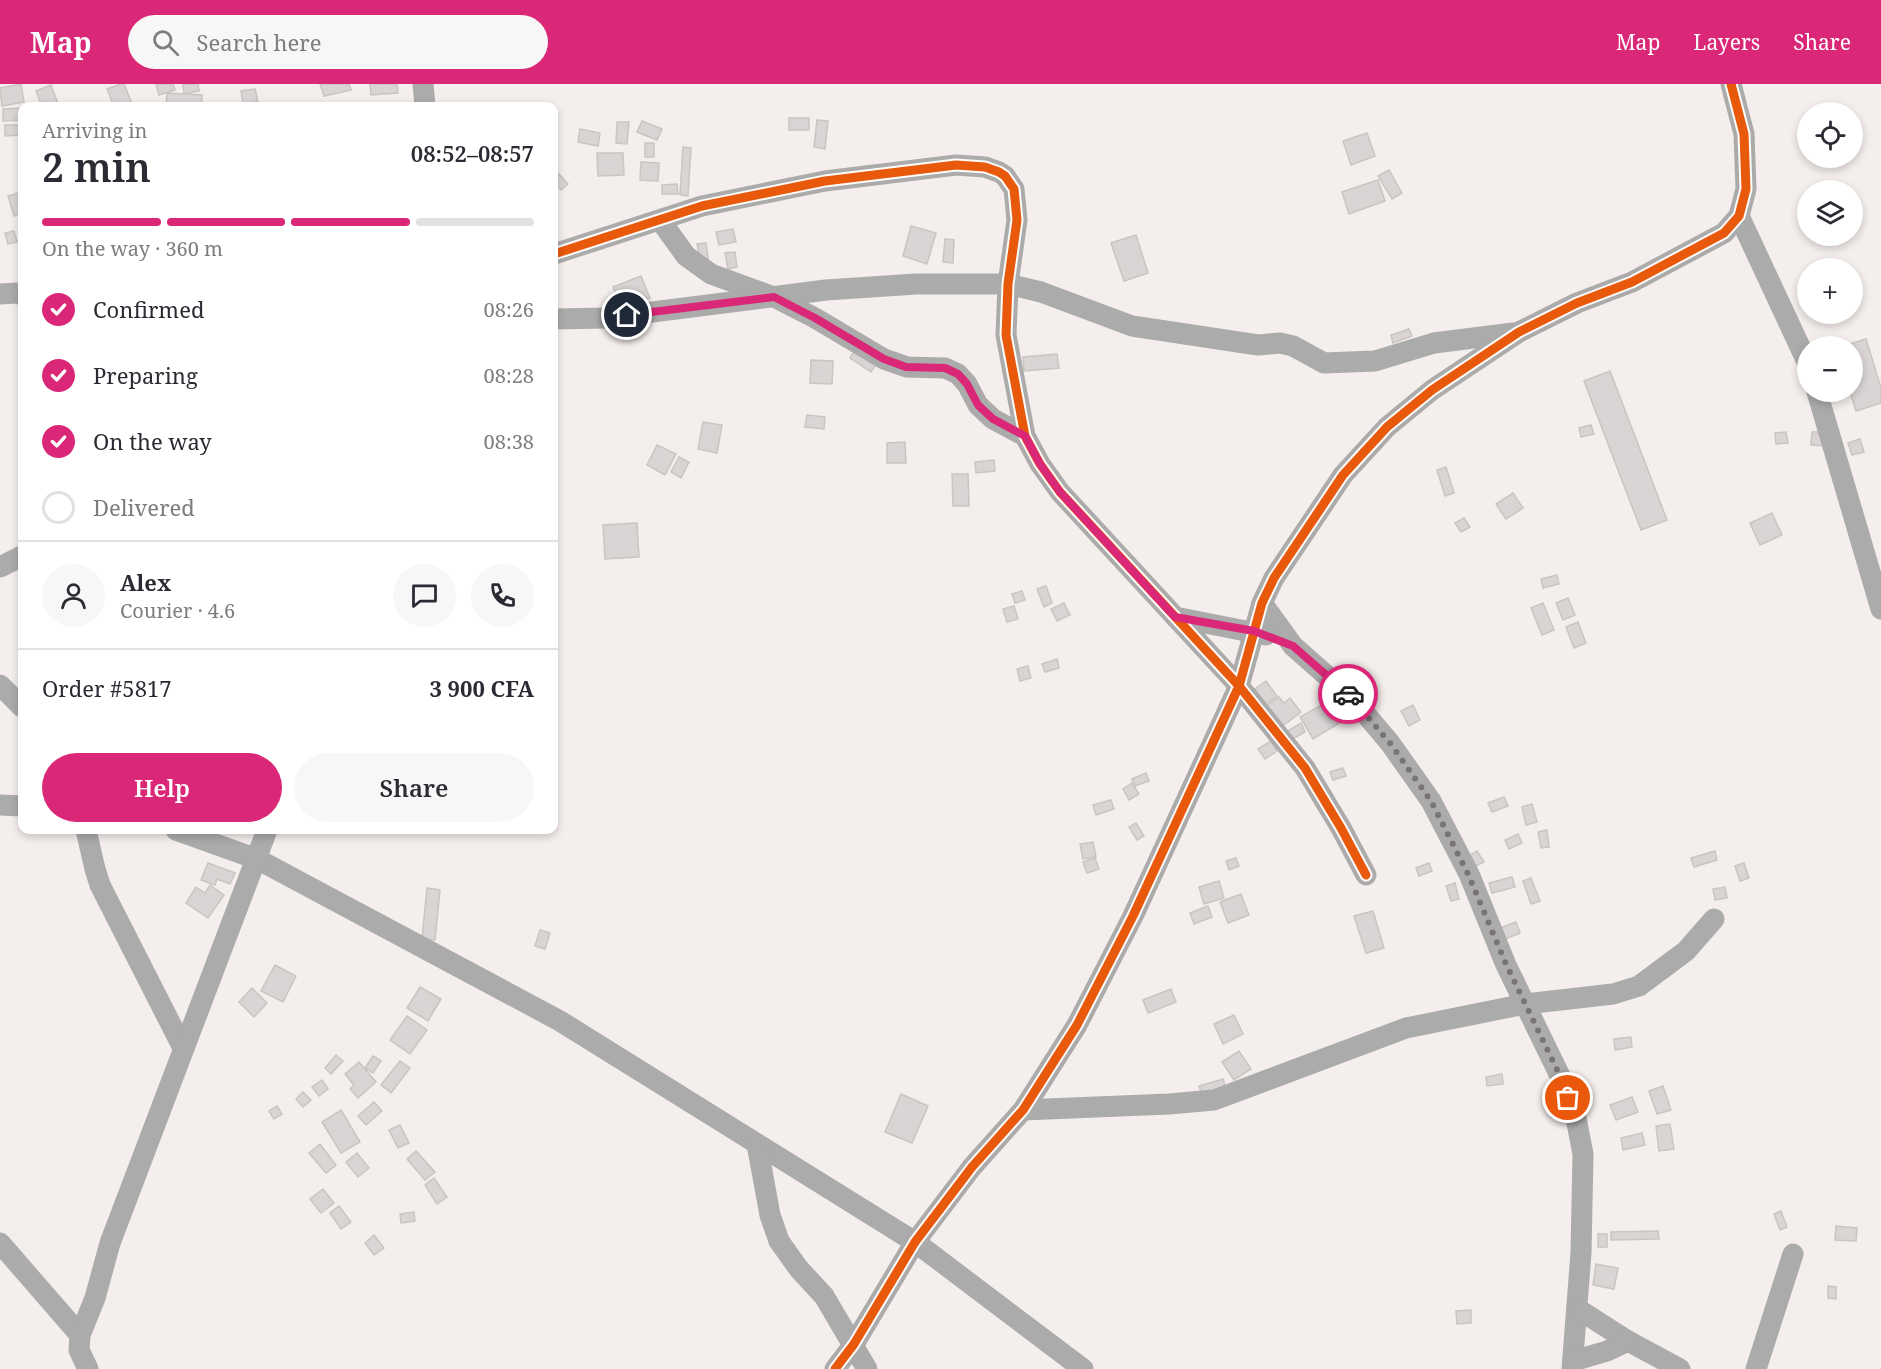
<!DOCTYPE html>
<meta charset="utf-8">
<style>
body{margin:0;font-family:"Noto Serif",serif;background:#f7f7f7;color:#2b2b33;height:100vh;display:flex;flex-direction:column;font-size:22px;white-space:nowrap}
*{box-sizing:border-box;margin:0}
p{font-size:20px;color:#7c7c81}
.icon{flex:none;width:33px;height:33px;fill:none;stroke:currentColor;stroke-width:2;stroke-linecap:round;stroke-linejoin:round}
.map{position:relative;flex:1;overflow:hidden}
.side{position:absolute;left:18px;top:18px;width:540px;height:732px;display:flex;flex-direction:column;background:#fff;border-radius:12px;box-shadow:0 3px 9px #0003}
.side>*{flex:none}
.tools{position:absolute;left:1797px;top:18px;display:grid;gap:12px}
.tools a{display:grid;place-items:center;width:66px;height:66px;border-radius:50%;background:#fff;box-shadow:0 3px 9px #0003;font-size:30px}
.pin{position:absolute;display:grid;place-items:center;width:51px;height:51px;color:#fff;margin:-26px;border:3px solid #fff;border-radius:50%;box-shadow:0 2px 6px #0007}
.courier{position:absolute;display:grid;place-items:center;width:60px;height:60px;margin:-30px;border:4px solid #db2777;border-radius:50%;background:#fff;color:#222;box-shadow:0 2px 8px #0007}
.summary em{font-style:normal;font-weight:600}
.summary div{display:flex;flex-direction:column-reverse}
.summary{display:flex;align-items:center;justify-content:space-between;height:102px;padding:0 24px}
h1{font-size:39px;font-weight:600;line-height:45px}
.bar{display:grid;grid-template-columns:repeat(4,1fr);gap:9px 6px;align-content:center;height:72px;padding:0 24px}
.bar i{height:8px;border-radius:4px;background:#e1e1e2}
.bar .active{background:#db2777}
.bar p{grid-column:span 4}
.line{display:flex;align-items:center;gap:15px;padding:0 24px;border-top:2px solid #e1e1e2}
.line div{flex:1}
.round{display:grid;place-items:center;flex:none;width:63px;height:63px;border-radius:32px;background:#f7f7f7}
ol{padding:0 24px;list-style:none}
li{display:flex;align-items:center;gap:18px;height:66px}
li p{margin-inline-start:auto}
li .icon{padding:6px;border-radius:50%;background:#db2777;color:#fff;stroke-width:4}
li:last-child{color:#7c7c81}
li i{width:33px;height:33px;border:3px solid #e1e1e2;border-radius:50%}
.primary-button{display:flex;gap:12px;margin-top:auto;padding:12px 24px}
.primary-button a{flex:1;height:69px;border-radius:36px;background:#db2777;color:#fff;font-size:24px;font-weight:600;line-height:69px;text-align:center}
.primary-button a+a{background:#f7f7f7;color:#2b2b33}
header{display:flex;align-items:center;gap:36px;box-sizing:border-box;height:84px;padding:0 30px;background:#db2777;color:#fff}
header strong{font-size:28px}
nav{display:flex;gap:33px;margin-inline-start:auto;font-size:21px}
.search{width:420px;height:54px;background:#f7f7f7;display:flex;align-items:center;gap:15px;box-sizing:border-box;padding:0 21px;border-radius:33px;color:#7c7c81;font-size:22px}
.map>svg:first-child{display:block}
.building{fill:#dad5d4;stroke:#cac5c3;stroke-width:1.5}
.lines{fill:none;stroke-linecap:round;stroke-linejoin:round}
.minor{stroke:#ababab;stroke-width:21}
.cycleway-casing{stroke:#fefbfb;stroke-width:13}
.cycleway{stroke:#e8590c;stroke-width:9}
.done{stroke:#797473;stroke-width:6;stroke-dasharray:0 10.8}
.route{stroke:#db2777;stroke-width:8}
</style>
<header>
<strong>Map</strong>
<div class="search"><svg class="icon" aria-label="search" viewBox="0 0 24 24"><circle cx="10" cy="10" r="6"/><path d="M15 15l6 6"/></svg>Search here</div>
<nav><a>Map</a><a>Layers</a><a>Share</a></nav>
</header>
<div class="map">
<svg width="1881" height="1285" viewBox="0 0 1881 1285">
<rect width="100%" height="100%" fill="#f4eeec"/>
<g class="building">
<polygon points="21,0 24,18 2,22 0,4"/>
<polygon points="121,0 124,0 133,22 114,22 107,5"/>
<polygon points="156,0 173,0 175,6 159,11"/>
<polygon points="183,0 198,0 199,7 184,10"/>
<polygon points="320,0 349,0 351,6 324,12"/>
<polygon points="370,0 397,0 398,9 371,11"/>
<polygon points="51,1 59,22 42,22 36,7"/>
<polygon points="255,5 258,17 243,20 241,7"/>
<polygon points="167,9 202,11 202,22 166,22"/>
<polygon points="22,24 22,36 3,37 3,25"/>
<rect x="789" y="34" width="20" height="12"/>
<polygon points="817,36 828,37 825,65 814,63"/>
<polygon points="642,37 662,45 657,56 637,48"/>
<polygon points="617,38 629,38 627,60 616,59"/>
<polygon points="5,41 21,41 21,51 5,52"/>
<polygon points="580,45 600,49 598,62 578,58"/>
<polygon points="1367,49 1375,72 1351,81 1343,57"/>
<rect x="645" y="59" width="9" height="14"/>
<polygon points="683,63 691,64 688,112 680,111"/>
<polygon points="597,69 623,69 624,91 598,92"/>
<polygon points="641,78 659,79 658,97 640,96"/>
<polygon points="1389,86 1402,109 1392,115 1378,92"/>
<polygon points="558,89 568,100 561,106 554,98 554,93"/>
<polygon points="1378,96 1385,117 1349,130 1342,108"/>
<polygon points="677,100 678,110 662,110 662,101"/>
<polygon points="19,109 22,119 22,129 14,132 8,112"/>
<polygon points="911,142 936,149 927,180 903,172"/>
<polygon points="733,145 736,158 719,161 716,148"/>
<polygon points="14,147 17,158 8,160 5,149"/>
<polygon points="1136,151 1148,189 1124,197 1111,159"/>
<polygon points="945,155 954,156 953,179 943,178"/>
<polygon points="706,159 709,180 701,181 697,160"/>
<polygon points="735,168 737,183 728,185 725,169"/>
<polygon points="641,192 650,214 644,216 651,234 629,243 613,203"/>
<polygon points="1409,245 1412,252 1393,259 1391,251"/>
<polygon points="1866,255 1881,304 1881,319 1856,327 1850,308 1852,308 1852,262 1843,262"/>
<polygon points="857,263 878,278 871,288 850,274"/>
<polygon points="1057,270 1059,284 1024,287 1023,273"/>
<polygon points="811,276 833,277 832,300 810,299"/>
<polygon points="1610,287 1667,436 1641,446 1584,297"/>
<polygon points="807,331 825,333 824,345 805,343"/>
<polygon points="703,338 722,341 717,369 698,365"/>
<polygon points="1591,341 1594,350 1581,353 1579,344"/>
<polygon points="1786,348 1788,359 1776,360 1775,349"/>
<polygon points="1812,348 1828,348 1827,362 1811,361"/>
<polygon points="1860,355 1864,368 1852,371 1848,359"/>
<polygon points="905,358 906,379 887,379 887,359"/>
<polygon points="657,361 676,370 665,391 647,381"/>
<polygon points="679,373 689,378 681,394 671,388"/>
<polygon points="994,376 995,387 976,389 975,378"/>
<polygon points="1446,383 1454,409 1445,412 1437,386"/>
<polygon points="952,390 968,390 969,422 953,422"/>
<polygon points="1513,409 1523,424 1506,435 1496,420"/>
<polygon points="1772,429 1782,451 1760,461 1750,439"/>
<polygon points="1464,434 1470,443 1461,448 1455,439"/>
<polygon points="637,439 639,473 605,475 603,441"/>
<polygon points="1557,491 1559,500 1543,504 1541,495"/>
<polygon points="1046,502 1052,519 1044,523 1037,505"/>
<polygon points="1022,507 1025,516 1015,519 1012,510"/>
<polygon points="1568,514 1575,531 1563,536 1556,519"/>
<polygon points="1064,519 1070,531 1057,537 1051,525"/>
<polygon points="1543,519 1554,546 1542,551 1531,524"/>
<polygon points="1014,522 1018,535 1007,538 1003,525"/>
<polygon points="1578,538 1586,559 1574,564 1566,543"/>
<polygon points="1057,575 1059,584 1045,588 1042,580"/>
<polygon points="1028,582 1031,594 1020,597 1017,585"/>
<polygon points="1266,597 1277,612 1266,620 1255,605"/>
<polygon points="1279,613 1284,619 1290,614 1301,628 1281,643 1266,622"/>
<polygon points="1336,613 1340,620 1333,624 1341,638 1313,655 1300,633"/>
<polygon points="1413,621 1420,636 1409,642 1401,627"/>
<polygon points="1301,639 1305,648 1291,656 1286,648"/>
<polygon points="1271,657 1277,667 1265,675 1258,665"/>
<polygon points="1343,684 1346,692 1333,696 1330,688"/>
<polygon points="1146,689 1149,697 1135,702 1132,695"/>
<polygon points="1132,699 1139,710 1129,716 1123,705"/>
<polygon points="1504,713 1508,722 1492,728 1488,719"/>
<polygon points="1111,716 1114,725 1096,731 1093,721"/>
<polygon points="1532,720 1537,738 1526,741 1522,723"/>
<polygon points="1136,739 1144,752 1137,756 1129,743"/>
<polygon points="1547,746 1549,763 1541,764 1538,748"/>
<polygon points="1518,750 1522,759 1509,765 1505,756"/>
<polygon points="1093,758 1096,773 1083,775 1080,760"/>
<polygon points="1477,767 1484,778 1476,782 1470,771"/>
<polygon points="1715,767 1717,776 1694,783 1691,774"/>
<polygon points="1095,774 1099,785 1087,789 1083,778"/>
<polygon points="1236,774 1239,782 1229,786 1226,777"/>
<polygon points="208,779 235,789 230,800 217,795 215,801 201,796"/>
<polygon points="1429,779 1432,787 1419,792 1416,784"/>
<polygon points="1744,779 1749,794 1740,797 1735,782"/>
<polygon points="1512,793 1515,803 1492,809 1489,799"/>
<polygon points="1531,794 1540,817 1531,820 1523,797"/>
<polygon points="1219,797 1224,814 1204,820 1199,803"/>
<polygon points="1455,799 1459,815 1451,817 1446,802"/>
<polygon points="210,801 224,811 208,834 186,819 196,803 205,809"/>
<polygon points="1725,803 1727,814 1715,816 1713,805"/>
<polygon points="427,804 440,806 435,856 422,855"/>
<polygon points="1241,810 1249,831 1228,839 1220,818"/>
<polygon points="1208,822 1212,833 1194,840 1190,829"/>
<polygon points="1373,827 1384,864 1366,869 1354,832"/>
<polygon points="1516,838 1520,849 1505,855 1500,844"/>
<polygon points="540,846 550,849 545,865 535,862"/>
<polygon points="275,881 296,892 283,918 261,907"/>
<polygon points="420,903 441,915 428,937 407,924"/>
<polygon points="252,904 267,919 254,933 239,918"/>
<polygon points="1171,905 1176,918 1148,929 1143,916"/>
<polygon points="1234,931 1243,950 1223,960 1214,940"/>
<polygon points="407,932 427,946 410,970 390,956"/>
<polygon points="1631,953 1632,963 1615,966 1614,955"/>
<polygon points="1239,967 1251,985 1234,996 1222,978"/>
<polygon points="336,971 343,977 331,990 325,984"/>
<polygon points="373,972 381,977 373,989 365,984"/>
<polygon points="400,977 410,984 391,1009 381,1001"/>
<polygon points="359,978 376,998 358,1014 350,1005 354,1001 345,990"/>
<polygon points="1502,990 1503,1000 1487,1002 1486,993"/>
<polygon points="1223,995 1229,1015 1206,1022 1199,1002"/>
<polygon points="322,996 328,1005 319,1012 312,1003"/>
<polygon points="1663,1002 1671,1026 1657,1030 1649,1007"/>
<polygon points="303,1008 311,1016 303,1023 296,1015"/>
<polygon points="901,1010 928,1022 912,1059 885,1048"/>
<polygon points="1632,1013 1638,1028 1616,1036 1610,1021"/>
<polygon points="374,1018 382,1027 366,1041 358,1032"/>
<polygon points="277,1022 282,1030 274,1035 269,1027"/>
<polygon points="341,1026 360,1058 341,1069 322,1038"/>
<polygon points="1670,1040 1674,1065 1659,1067 1656,1042"/>
<polygon points="400,1041 409,1059 398,1064 389,1046"/>
<polygon points="1642,1049 1645,1061 1623,1066 1621,1054"/>
<polygon points="320,1060 336,1081 326,1089 309,1069"/>
<polygon points="416,1067 435,1088 425,1096 407,1075"/>
<polygon points="357,1069 369,1084 358,1093 346,1078"/>
<polygon points="434,1094 447,1113 437,1120 425,1101"/>
<polygon points="323,1105 334,1119 321,1129 310,1115"/>
<polygon points="339,1122 351,1138 341,1145 330,1129"/>
<polygon points="1781,1127 1787,1143 1780,1146 1774,1130"/>
<polygon points="414,1128 415,1137 401,1139 400,1130"/>
<polygon points="1836,1142 1857,1144 1856,1157 1835,1156"/>
<polygon points="1658,1147 1659,1155 1611,1156 1611,1148"/>
<rect x="1598" y="1150" width="9" height="13"/>
<polygon points="374,1151 384,1164 374,1171 365,1159"/>
<polygon points="1596,1180 1618,1184 1614,1205 1593,1201"/>
<polygon points="1828,1202 1836,1203 1836,1215 1828,1214"/>
<polygon points="1471,1226 1471,1239 1457,1240 1456,1227"/>
</g>
<g class="lines">
<g class="minor">
<polyline points="423,0 425,22"/>
<polyline points="1739,132 1808,280"/>
<polyline points="660,136 686,172 711,190 774,213 815,234 884,275 907,283 945,284 958,290 967,300 978,321 993,335 1025,352"/>
<polyline points="554,170 702,122 825,97 956,81 985,83 999,88 1005,92 1014,105 1017,136 1008,200 1006,251 1025,352 1040,380 1060,408 1239,602 1305,684 1341,744 1366,791"/>
<polyline points="0,210 17,209 22,211"/>
<polyline points="554,235 605,234 826,206 916,200 1008,200 1041,208 1132,242 1258,261 1280,259 1293,262 1324,279 1375,277 1434,259 1513,249"/>
<polyline points="1817,308 1881,525"/>
<polyline points="0,483 22,472"/>
<polyline points="1262,519 1293,562 1352,614 1390,659 1431,717 1469,790 1506,881 1561,994 1576,1034 1583,1070 1581,1169 1572,1285"/>
<polyline points="1175,533 1266,551"/>
<polyline points="0,601 22,623"/>
<polyline points="0,721 22,722"/>
<polyline points="86,746 95,785 100,801 183,964"/>
<polyline points="176,746 257,775 560,937 915,1158 1083,1285"/>
<polyline points="1023,1026 1169,1020 1214,1016 1406,944 1525,920 1613,910 1639,902 1686,867 1714,835"/>
<polyline points="757,1060 770,1131 779,1157 799,1185 824,1212 867,1285"/>
<polyline points="0,1159 80,1251"/>
<polyline points="1578,1225 1628,1257 1680,1285"/>
<polyline points="1573,1277 1607,1267 1628,1257"/>
<polyline points="88,1285 79,1266 80,1251 95,1214 110,1159 267,746"/>
<polyline points="835,1285 854,1260 915,1158 972,1083 1023,1026 1077,941 1133,832 1239,602 1262,519 1274,494 1343,391 1387,343 1432,306 1519,248 1577,219 1632,198 1724,149 1739,132 1746,105 1744,50 1731,0"/>
<polyline points="1756,1285 1793,1170"/>
</g>
<defs>
<g id="cycleway">
<polyline points="554,170 702,122 825,97 956,81 985,83 999,88 1005,92 1014,105 1017,136 1008,200 1006,251 1025,352 1040,380 1060,408 1239,602 1305,684 1341,744 1366,791"/>
<polyline points="835,1285 854,1260 915,1158 972,1083 1023,1026 1077,941 1133,832 1239,602 1262,519 1274,494 1343,391 1387,343 1432,306 1519,248 1577,219 1632,198 1724,149 1739,132 1746,105 1744,50 1731,0"/>
</g>
</defs>
<use href="#cycleway" class="cycleway-casing"/>
<use href="#cycleway" class="cycleway"/>
</g>
<g class="lines">
<polyline class="done" points="1348,610 1390,659 1431,717 1468,790 1506,880 1561,994 1568,1014"/>
<polyline class="route" points="627,231 774,213 815,234 884,275 906,283 945,284 958,290 967,300 978,321 993,335 1025,352 1040,380 1060,408 1175,533 1254,547 1293,562 1348,610"/>
</g>
</svg>
<div class="tools">
<a><svg class="icon" aria-label="locate" viewBox="0 0 24 24"><circle cx="12" cy="12" r="6"/><path d="M12 2v4M12 18v4M2 12h4M18 12h4"/></svg></a>
<a><svg class="icon" aria-label="layers" viewBox="0 0 24 24"><path d="M12 4l9 5-9 5-9-5zM3 14l9 5 9-5"/></svg></a>
<a>+</a>
<a>−</a>
</div>
<div class="pin" style="left:1568px;top:1014px;background:#ea580c"><svg class="icon" aria-label="bag" viewBox="0 0 24 24"><path d="M5 8h14l-1 12H6zM9 8a3 3 0 0 1 6 0"/></svg></div>
<div class="pin" style="left:627px;top:231px;background:#1f2937"><svg class="icon" aria-label="home" viewBox="0 0 24 24"><path d="M3 11l9-7 9 7M6 9v11h12V9"/></svg></div>
<div class="courier" style="left:1348px;top:610px"><svg class="icon" aria-label="car" viewBox="0 0 24 24"><path d="M5 17H2v-5l4-1 3-4h7l3 4 3 1v5h-3M9 17h6M6 11h13"/><circle cx="7" cy="17" r="2"/><circle cx="17" cy="17" r="2"/></svg></div>
<section class="side">
<div class="summary"><div><h1>2 min</h1><p>Arriving in</p></div><em>08:52–08:57</em></div>
<div class="bar"><i class="active"></i><i class="active"></i><i class="active"></i><i></i><p>On the way · 360 m</p></div>
<ol>
<li><svg class="icon" aria-label="check" viewBox="0 0 24 24"><path d="M5 12l5 5 9-10"/></svg>Confirmed<p>08:26</p></li>
<li><svg class="icon" aria-label="check" viewBox="0 0 24 24"><path d="M5 12l5 5 9-10"/></svg>Preparing<p>08:28</p></li>
<li><svg class="icon" aria-label="check" viewBox="0 0 24 24"><path d="M5 12l5 5 9-10"/></svg>On the way<p>08:38</p></li>
<li><i></i>Delivered</li>
</ol>
<div class="line" style="height:108px"><a class="round"><svg class="icon" aria-label="person" viewBox="0 0 24 24"><circle cx="12" cy="8" r="4"/><path d="M4 21q1-7 8-7t8 7"/></svg></a><div><b>Alex</b><p>Courier · 4.6</p></div><a class="round"><svg class="icon" aria-label="chat" viewBox="0 0 24 24"><path d="M4 5h16v11H9l-5 4z"/></svg></a><a class="round"><svg class="icon" aria-label="phone" viewBox="0 0 24 24"><path d="M5 4h4l2 5-3 2q2 4 5 5l2-3 5 2v4C11 20 4 13 5 4z"/></svg></a></div>
<div class="line" style="height:78px"><div>Order #5817</div><b>3 900 CFA</b></div>
<div class="primary-button"><a>Help</a><a>Share</a></div>
</section>
</div>
